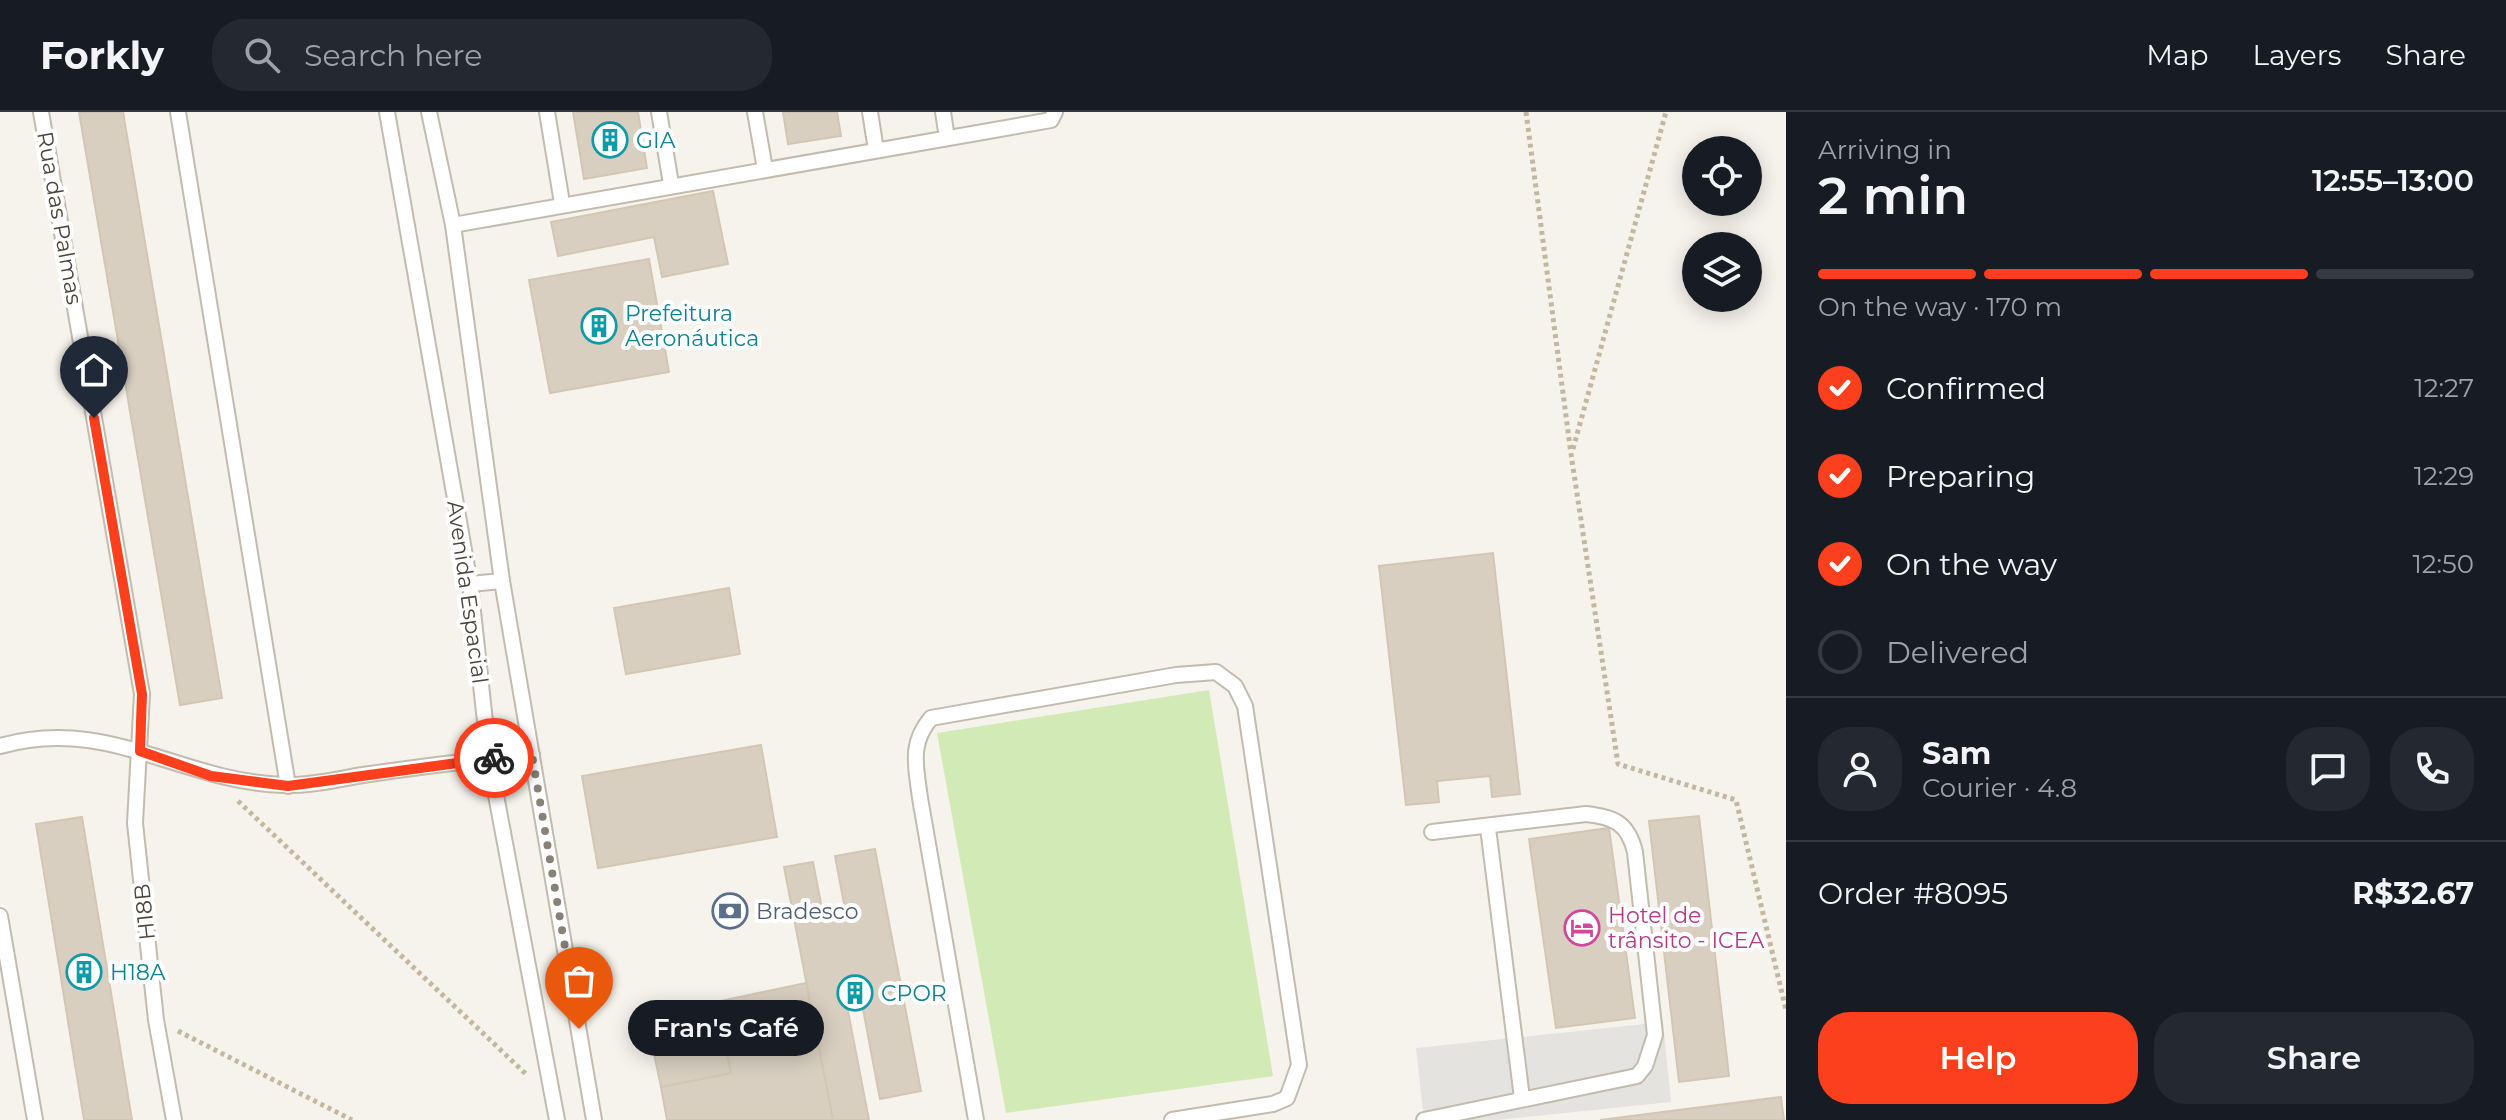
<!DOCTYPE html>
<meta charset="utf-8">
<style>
body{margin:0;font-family:Montserrat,sans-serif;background:#242831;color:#f1f3f6;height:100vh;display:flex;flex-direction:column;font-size:30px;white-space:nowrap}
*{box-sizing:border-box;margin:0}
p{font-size:26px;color:#9ea1a6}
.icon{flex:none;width:44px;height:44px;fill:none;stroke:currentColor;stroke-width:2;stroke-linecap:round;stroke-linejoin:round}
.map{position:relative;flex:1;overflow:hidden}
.details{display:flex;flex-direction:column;background:#171b24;width:720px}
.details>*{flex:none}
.controls{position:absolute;left:1682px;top:24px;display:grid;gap:16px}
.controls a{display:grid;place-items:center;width:80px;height:80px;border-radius:50%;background:#171b24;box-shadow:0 4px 20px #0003;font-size:40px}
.pin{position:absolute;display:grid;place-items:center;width:68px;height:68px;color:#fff;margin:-82px -34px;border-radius:50% 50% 50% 0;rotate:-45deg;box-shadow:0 0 8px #0007}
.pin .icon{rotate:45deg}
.courier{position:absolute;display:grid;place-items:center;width:80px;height:80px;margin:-40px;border:6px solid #fc3f1d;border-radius:50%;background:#fff;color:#222;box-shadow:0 2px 10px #0007}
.bubble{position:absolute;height:56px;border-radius:28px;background:#171b24;box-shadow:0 4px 20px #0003;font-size:26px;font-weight:600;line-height:56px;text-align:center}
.overview em{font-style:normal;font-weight:600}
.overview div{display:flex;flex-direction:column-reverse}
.overview{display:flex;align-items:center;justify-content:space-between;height:136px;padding:0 32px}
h1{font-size:52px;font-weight:600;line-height:60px}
.bar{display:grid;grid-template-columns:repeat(4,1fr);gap:12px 8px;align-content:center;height:96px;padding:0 32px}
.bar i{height:10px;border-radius:6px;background:#363941}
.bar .on{background:#fc3f1d}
.bar p{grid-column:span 4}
.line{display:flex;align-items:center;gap:20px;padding:0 32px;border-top:2px solid #363941}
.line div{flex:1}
.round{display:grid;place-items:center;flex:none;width:84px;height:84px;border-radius:32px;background:#242831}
ol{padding:0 32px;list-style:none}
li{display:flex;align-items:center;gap:24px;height:88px}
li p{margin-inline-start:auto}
li .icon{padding:8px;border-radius:50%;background:#fc3f1d;color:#fff;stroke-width:4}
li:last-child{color:#9ea1a6}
li i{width:44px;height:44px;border:4px solid #363941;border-radius:50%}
.cta{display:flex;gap:16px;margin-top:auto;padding:16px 32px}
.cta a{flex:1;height:92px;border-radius:32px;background:#fc3f1d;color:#fff;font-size:32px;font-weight:600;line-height:92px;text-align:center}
.cta a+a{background:#242831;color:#f1f3f6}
header{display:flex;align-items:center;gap:48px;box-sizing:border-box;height:112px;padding:0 40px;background:#171b24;border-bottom:2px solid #363941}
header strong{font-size:38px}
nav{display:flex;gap:44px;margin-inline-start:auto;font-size:28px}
.search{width:560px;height:72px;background:#242831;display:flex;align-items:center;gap:20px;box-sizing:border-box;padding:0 28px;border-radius:32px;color:#9ea1a6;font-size:30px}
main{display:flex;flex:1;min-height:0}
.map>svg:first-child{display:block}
.green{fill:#d2eab5}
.parking{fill:#e5e3e0}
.building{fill:#d8cfc1;stroke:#d3c7b4;stroke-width:2}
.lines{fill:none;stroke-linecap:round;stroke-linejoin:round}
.lane-casing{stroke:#c2bbae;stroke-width:18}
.path{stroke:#c4b79f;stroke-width:5;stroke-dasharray:4 4;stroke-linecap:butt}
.lane{stroke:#fff;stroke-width:14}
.done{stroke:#878178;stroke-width:8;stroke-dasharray:0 14.4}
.route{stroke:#fc3f1d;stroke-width:10}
.labels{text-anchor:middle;stroke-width:8;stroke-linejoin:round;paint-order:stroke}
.culture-label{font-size:22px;fill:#0d838f;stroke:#fff;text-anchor:start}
.street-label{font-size:22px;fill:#4b4439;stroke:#fff}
.service-label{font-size:22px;fill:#4e5e75;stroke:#fff;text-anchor:start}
.hotel-label{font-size:22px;fill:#b23c85;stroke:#fff;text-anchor:start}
</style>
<header>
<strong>Forkly</strong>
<div class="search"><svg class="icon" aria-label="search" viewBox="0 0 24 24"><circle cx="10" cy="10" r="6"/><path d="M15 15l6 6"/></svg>Search here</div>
<nav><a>Map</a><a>Layers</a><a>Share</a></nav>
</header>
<main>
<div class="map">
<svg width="1786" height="1008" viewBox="0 0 1786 1008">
<rect width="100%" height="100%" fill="#f6f3ec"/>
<polygon class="green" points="1209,578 1273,964 1006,1001 937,621"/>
<polygon class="parking" points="1663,910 1671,990 1497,1008 1424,1008 1416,936"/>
<g class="building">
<polygon points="79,0 123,0 222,586 180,593"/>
<polygon points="573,0 638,0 647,56 584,67"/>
<polygon points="783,0 837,0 841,24 788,32"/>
<polygon points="713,79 728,152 662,165 654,125 558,144 551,110"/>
<polygon points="649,147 669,260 550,281 529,168"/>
<polygon points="1493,441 1520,682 1492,685 1490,664 1437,669 1439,690 1406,693 1379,454"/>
<polygon points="729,476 740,542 626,562 614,496"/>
<polygon points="761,633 777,725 598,756 582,664"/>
<polygon points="1699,704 1729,964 1679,970 1649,709"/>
<polygon points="82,705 132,1008 84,1008 36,712"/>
<polygon points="1609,716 1635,906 1556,916 1529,727"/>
<polygon points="875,737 921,979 880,987 862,892 847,894 869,1008 833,1008 784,755 813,750 823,802 845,797 835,744"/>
<polygon points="806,871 833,1008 667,1008 661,975 731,961 716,890"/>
<polygon points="716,890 731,961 661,975 646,904"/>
<polygon points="1781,985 1784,1008 1600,1008"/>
</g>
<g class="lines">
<defs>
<g id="lane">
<polyline points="41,0 142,582 135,711 156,908 174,1008"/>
<polyline points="178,0 288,674"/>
<polyline points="387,0 470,472 489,646 557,1008"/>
<polyline points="429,0 453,113 502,469 594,1008"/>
<polyline points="547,0 562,91"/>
<polyline points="659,0 671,72"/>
<polyline points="755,0 765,57"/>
<polyline points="870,0 876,38"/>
<polyline points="943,0 947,26"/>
<polyline points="453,113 1051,8 1055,0"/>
<polyline points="470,472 502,469"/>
<path d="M0,634C107,603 180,670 284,673C310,674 338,667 363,663C419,655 475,647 532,643"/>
<polyline points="1488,716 1522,986"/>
<polyline points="0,804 35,1008"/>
<path d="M976,1008L920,686C916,654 909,632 931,606L1176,563L1216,560L1235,574L1245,594L1299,953L1287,986L1273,992L1172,1008"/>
<path d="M1424,1008L1637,964L1645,954L1655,923L1635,740C1628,711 1614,705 1586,702L1432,720"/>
</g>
</defs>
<use href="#lane" class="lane-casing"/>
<g class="path">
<polyline points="1526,0 1571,342 1618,652 1736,688 1786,898"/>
<polyline points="1573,337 1666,0"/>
<polyline points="238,689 527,963"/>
<polyline points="178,919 352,1008"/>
</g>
<use href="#lane" class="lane"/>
</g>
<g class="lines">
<polyline class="done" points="494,646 532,643 579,917"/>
<polyline class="route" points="94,306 142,582 140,639 211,664 288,674 494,646"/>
</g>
<defs>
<symbol id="building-ring" viewBox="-11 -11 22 22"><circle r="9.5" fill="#fff" stroke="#0f9aa8" stroke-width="1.5"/><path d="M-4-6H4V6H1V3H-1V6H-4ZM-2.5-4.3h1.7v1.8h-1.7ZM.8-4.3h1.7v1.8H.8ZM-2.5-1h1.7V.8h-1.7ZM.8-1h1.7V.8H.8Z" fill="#0f9aa8"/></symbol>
<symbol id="bank-ring" viewBox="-11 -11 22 22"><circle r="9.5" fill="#fff" stroke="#5c6f8a" stroke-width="1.5"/><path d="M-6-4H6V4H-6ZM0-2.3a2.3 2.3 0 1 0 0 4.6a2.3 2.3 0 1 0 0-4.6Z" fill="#5c6f8a"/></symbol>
<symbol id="hotel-ring" viewBox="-11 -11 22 22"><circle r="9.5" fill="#fff" stroke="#d1479c" stroke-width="1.5"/><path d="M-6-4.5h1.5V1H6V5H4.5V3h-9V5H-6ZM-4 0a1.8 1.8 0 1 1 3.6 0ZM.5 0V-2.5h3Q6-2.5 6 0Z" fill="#d1479c"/></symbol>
</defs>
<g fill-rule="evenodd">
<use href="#building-ring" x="590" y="8" width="40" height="40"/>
<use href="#building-ring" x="579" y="194" width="40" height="40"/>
<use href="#bank-ring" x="710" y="779" width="40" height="40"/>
<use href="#hotel-ring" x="1562" y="796" width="40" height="40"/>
<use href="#building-ring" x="64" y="840" width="40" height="40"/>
<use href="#building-ring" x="835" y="861" width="40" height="40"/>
</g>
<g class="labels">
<g class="culture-label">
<text x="636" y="36">GIA</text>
<text x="625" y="209">Prefeitura<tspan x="625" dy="25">Aeronáutica</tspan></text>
<text x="110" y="868">H18A</text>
<text x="881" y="889">CPOR</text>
</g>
<g class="street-label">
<text transform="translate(60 106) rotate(80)" y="8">Rua das Palmas</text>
<text transform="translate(468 480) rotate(82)" y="8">Avenida Espacial</text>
<text transform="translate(144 800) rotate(-96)" y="8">H18B</text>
</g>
<g class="service-label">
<text x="756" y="807">Bradesco</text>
</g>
<g class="hotel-label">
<text x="1608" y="811">Hotel de<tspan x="1608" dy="25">trânsito - ICEA</tspan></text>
</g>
</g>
</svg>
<div class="controls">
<a><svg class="icon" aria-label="locate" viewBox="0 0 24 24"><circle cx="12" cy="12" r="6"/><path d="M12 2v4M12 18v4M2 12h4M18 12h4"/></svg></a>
<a><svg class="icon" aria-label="layers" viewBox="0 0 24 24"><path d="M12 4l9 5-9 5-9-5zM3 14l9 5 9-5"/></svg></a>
</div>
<div class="pin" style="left:579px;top:917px;background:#ea580c"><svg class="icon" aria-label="bag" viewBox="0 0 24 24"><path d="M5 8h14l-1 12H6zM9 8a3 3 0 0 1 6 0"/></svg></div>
<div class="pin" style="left:94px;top:306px;background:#1f2937"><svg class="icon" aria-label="home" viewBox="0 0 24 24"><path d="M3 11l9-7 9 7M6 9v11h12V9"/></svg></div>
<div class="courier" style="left:494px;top:646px"><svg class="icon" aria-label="bike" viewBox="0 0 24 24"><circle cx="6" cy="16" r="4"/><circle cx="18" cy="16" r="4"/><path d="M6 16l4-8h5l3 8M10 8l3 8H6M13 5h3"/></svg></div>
<div class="bubble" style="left:628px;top:888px;width:196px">Fran's Café</div>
</div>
<section class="details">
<div class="overview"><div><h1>2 min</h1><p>Arriving in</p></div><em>12:55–13:00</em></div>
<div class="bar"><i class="on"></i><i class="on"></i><i class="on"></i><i></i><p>On the way · 170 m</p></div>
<ol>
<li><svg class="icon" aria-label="check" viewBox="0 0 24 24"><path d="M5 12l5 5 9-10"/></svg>Confirmed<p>12:27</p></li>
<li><svg class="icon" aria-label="check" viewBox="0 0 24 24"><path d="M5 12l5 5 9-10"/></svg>Preparing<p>12:29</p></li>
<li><svg class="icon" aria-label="check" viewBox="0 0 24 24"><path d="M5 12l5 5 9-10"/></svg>On the way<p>12:50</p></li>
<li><i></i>Delivered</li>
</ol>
<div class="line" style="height:144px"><a class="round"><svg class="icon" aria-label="person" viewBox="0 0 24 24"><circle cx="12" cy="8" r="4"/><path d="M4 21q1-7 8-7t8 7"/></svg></a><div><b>Sam</b><p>Courier · 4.8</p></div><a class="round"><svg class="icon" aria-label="chat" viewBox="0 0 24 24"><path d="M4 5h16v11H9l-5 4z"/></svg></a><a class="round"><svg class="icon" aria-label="phone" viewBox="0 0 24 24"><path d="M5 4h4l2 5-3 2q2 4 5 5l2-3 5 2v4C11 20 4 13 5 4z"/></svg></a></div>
<div class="line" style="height:104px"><div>Order #8095</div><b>R$32.67</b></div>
<div class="cta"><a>Help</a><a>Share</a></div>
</section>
</main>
